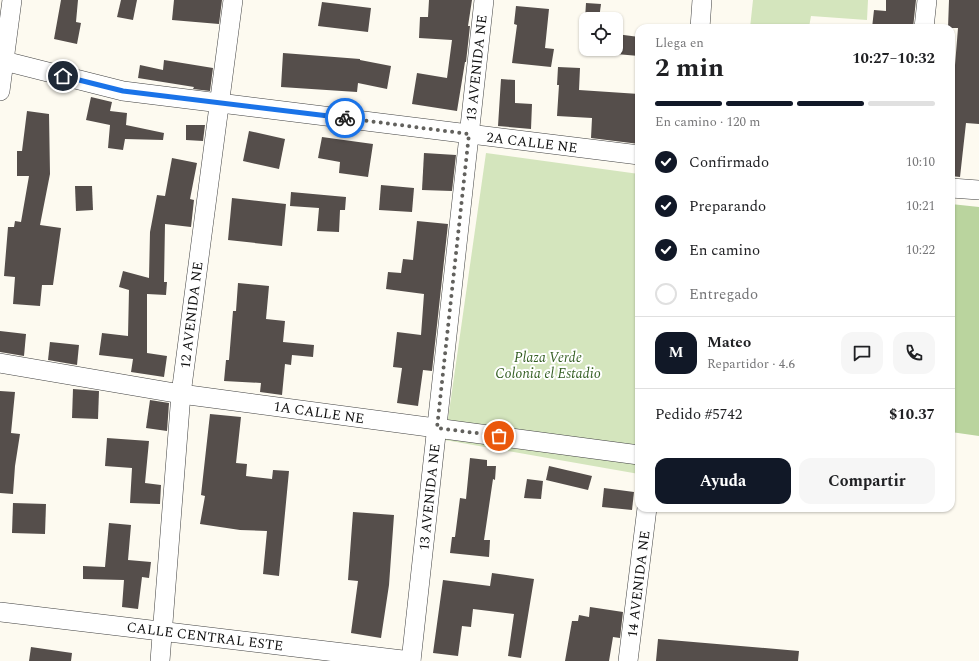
<!DOCTYPE html>
<html lang="es">
<meta charset="utf-8">
<style>
body{margin:0;font-family:Spectral,serif;background:#f6f6f6;color:#202124;height:100vh;display:flex;flex-direction:column;font-size:15px;white-space:nowrap}
*{box-sizing:border-box;margin:0}
p{font-size:13px;color:#757577}
.icon{flex:none;width:22px;height:22px;fill:none;stroke:currentColor;stroke-width:2;stroke-linecap:round;stroke-linejoin:round}
.map{position:relative;flex:1;overflow:hidden}
.side{position:absolute;left:635px;top:24px;width:320px;height:488px;display:flex;flex-direction:column;background:#fff;border-radius:12px;box-shadow:0 1px 3px #0004}
.side>*{flex:none}
.controls{position:absolute;left:579px;top:12px;display:grid;gap:8px}
.controls a{display:grid;place-items:center;width:44px;height:44px;border-radius:8px;background:#fff;box-shadow:0 1px 3px #0004;font-size:20px}
.pin{position:absolute;display:grid;place-items:center;width:34px;height:34px;color:#fff;margin:-17px;border:2px solid #fff;border-radius:50%;box-shadow:0 1px 4px #0007}
.courier{position:absolute;display:grid;place-items:center;width:40px;height:40px;margin:-20px;border:3px solid #1a73e8;border-radius:50%;background:#fff;color:#222;box-shadow:0 1px 5px #0007}
.headline em{font-style:normal;font-weight:700}
.headline div{display:flex;flex-direction:column-reverse}
.headline{display:flex;align-items:center;justify-content:space-between;height:68px;padding:0 20px}
h1{font-size:26px;font-weight:700;line-height:30px}
.bar{display:grid;grid-template-columns:repeat(4,1fr);gap:6px 4px;align-content:center;height:48px;padding:0 20px}
.bar i{height:5px;border-radius:3px;background:#e0e0e0}
.bar .current{background:#111827}
.bar p{grid-column:span 4}
.line{display:flex;align-items:center;gap:10px;padding:0 20px;border-top:1px solid #e0e0e0}
.line div{flex:1}
.round{display:grid;place-items:center;flex:none;width:42px;height:42px;border-radius:12px;background:#f6f6f6}
ol{padding:0 20px;list-style:none}
li{display:flex;align-items:center;gap:12px;height:44px}
li p{margin-inline-start:auto}
li .icon{padding:4px;border-radius:50%;background:#111827;color:#fff;stroke-width:4}
li:last-child{color:#757577}
li i{width:22px;height:22px;border:2px solid #e0e0e0;border-radius:50%}
.cta{display:flex;gap:8px;margin-top:auto;padding:8px 20px}
.cta a{flex:1;height:46px;border-radius:12px;background:#111827;color:#fff;font-size:16px;font-weight:700;line-height:46px;text-align:center}
.cta a+a{background:#f6f6f6;color:#202124}
.map>svg:first-child{display:block}
.green{fill:#d4e5bd}
.forest{fill:#bad49e}
.building{fill:#554e4b}
.lines{fill:none;stroke-linecap:round;stroke-linejoin:round}
.street-casing{stroke:#414141;stroke-width:20}
.street{stroke:#fff;stroke-width:19}
.done{stroke:#62615d;stroke-width:4;stroke-dasharray:0 7.2}
.route{stroke:#1a73e8;stroke-width:5}
.labels{text-anchor:middle;stroke-width:4;stroke-linejoin:round;paint-order:stroke}
.street-label{font-size:14px;fill:#0e0e0e;stroke:#fff}
.park-label{font-size:14px;font-style:italic;fill:#355f24;stroke:#fff}
</style>
<div class="map">
<svg width="979" height="661" viewBox="0 0 979 661">
<rect width="100%" height="100%" fill="#fdfaf0"/>
<g class="green">
<polygon points="753,0 868,0 867,20 811,16 809,27 750,28"/>
<polygon points="486,153 639,174 639,474 445,440"/>
</g>
<polygon class="forest" points="951,204 979,207 979,436 951,432"/>
<g class="building">
<polygon points="61,0 78,0 76,22 81,23 77,44 54,39"/>
<polygon points="121,0 137,0 133,20 117,17"/>
<polygon points="174,0 222,0 219,24 172,20"/>
<polygon points="429,0 472,0 468,26 470,26 466,62 465,62 457,111 412,104 417,73 447,78 452,40 419,38 420,17 428,17"/>
<polygon points="886,0 916,0 913,28 872,28 874,10 886,11"/>
<polygon points="949,0 979,0 979,124 966,123 960,177 951,176 951,65 955,65 958,28 948,28"/>
<polygon points="322,2 371,8 368,32 318,26"/>
<polygon points="586,3 601,4 599,19 585,19"/>
<polygon points="516,6 549,9 545,48 554,49 551,67 512,63 517,25 514,24"/>
<polygon points="616,34 639,37 639,56 616,54"/>
<polygon points="283,53 360,59 360,60 391,66 387,89 358,83 357,92 281,87"/>
<polygon points="164,60 213,68 210,91 193,89 194,87 138,78 140,65 163,70"/>
<polygon points="558,67 580,68 579,90 639,94 639,144 591,138 592,118 557,116 559,85 557,85"/>
<polygon points="501,79 515,80 515,103 532,104 531,129 498,126"/>
<polygon points="91,97 112,102 110,111 127,113 126,125 164,133 163,140 125,139 123,150 108,148 110,125 86,120"/>
<polygon points="27,111 49,114 50,174 40,225 61,228 53,285 42,285 40,306 13,304 15,277 4,276 8,227 14,227 15,221 21,222 29,176 17,176 17,151 22,151"/>
<polygon points="186,125 205,125 203,141 186,140"/>
<polygon points="249,131 285,139 279,169 243,161"/>
<polygon points="322,137 373,144 368,177 339,173 340,162 318,158"/>
<polygon points="424,153 456,155 452,191 422,190"/>
<polygon points="172,158 197,163 190,199 194,200 191,227 165,224 164,282 167,282 166,295 147,294 147,353 167,356 164,377 131,372 133,359 99,355 102,333 128,336 129,290 119,287 123,271 149,278 150,232 157,195 165,196"/>
<polygon points="381,185 414,188 412,212 379,210"/>
<polygon points="75,186 92,186 93,210 76,211"/>
<polygon points="291,192 346,197 345,210 340,210 339,232 317,231 319,208 290,206"/>
<polygon points="232,198 286,204 282,246 228,240"/>
<polygon points="417,221 448,224 432,371 423,370 418,406 397,403 402,368 393,367 397,332 421,335 424,294 386,289 388,272 401,273 403,259 413,260"/>
<polygon points="238,283 269,286 266,319 285,321 283,342 314,345 313,357 292,355 291,365 285,364 282,395 260,392 261,383 224,381 226,360 229,360 233,311 236,311"/>
<polygon points="0,331 26,334 24,356 0,352"/>
<polygon points="50,342 79,345 77,365 48,360"/>
<polygon points="73,389 99,391 98,419 72,418"/>
<polygon points="0,391 15,392 11,433 20,434 15,466 13,494 0,493"/>
<polygon points="150,400 169,403 167,431 146,428"/>
<polygon points="210,414 241,417 236,463 247,464 246,476 272,479 273,470 289,471 279,576 263,574 267,531 240,530 200,524 205,496 201,495"/>
<polygon points="107,438 149,441 145,483 161,485 160,504 130,503 132,468 105,466"/>
<polygon points="470,458 487,460 487,466 496,466 495,480 493,479 484,540 490,540 489,557 450,553 452,537 455,537 460,498 466,499"/>
<polygon points="549,466 592,476 588,490 546,480"/>
<polygon points="527,479 543,481 541,499 524,498"/>
<polygon points="604,488 634,492 632,510 602,507"/>
<polygon points="13,503 46,504 45,534 12,533"/>
<polygon points="353,512 394,515 389,585 381,638 351,633 358,581 348,580"/>
<polygon points="109,523 131,525 128,560 151,562 149,578 142,577 138,609 122,607 124,580 83,579 83,566 105,567"/>
<polygon points="492,573 534,579 521,658 508,656 514,614 473,609 471,627 462,626 458,656 433,653 443,580 490,586"/>
<polygon points="590,607 623,612 620,638 613,637 609,661 565,661 572,621 578,621 579,615 589,617"/>
<polygon points="658,639 799,651 798,661 656,661"/>
<polygon points="31,647 72,653 71,661 29,661"/>
</g>
<g class="lines">
<defs>
<g id="street">
<polyline points="700,28 702,0"/>
<polyline points="924,28 927,0"/>
<polyline points="0,60 123,91 639,155"/>
<polyline points="0,91 12,0"/>
<polyline points="951,188 979,190"/>
<polyline points="0,363 181,394 639,455"/>
<polyline points="0,612 411,661"/>
<polyline points="160,661 181,394 233,0"/>
<polyline points="411,661 484,0"/>
<polyline points="628,661 647,508"/>
</g>
</defs>
<use href="#street" class="street-casing"/>
<use href="#street" class="street"/>
</g>
<g class="lines">
<polyline class="done" points="345,118 469,134 437,428 499,436"/>
<polyline class="route" points="63,76 123,91 345,118"/>
</g>
<g class="labels">
<g class="street-label">
<text transform="translate(476 68) rotate(-84)" y="5">13 AVENIDA NE</text>
<text transform="translate(532 142) rotate(7)" y="5">2A CALLE NE</text>
<text transform="translate(191 315) rotate(-83)" y="5">12 AVENIDA NE</text>
<text transform="translate(319 412) rotate(8)" y="5">1A CALLE NE</text>
<text transform="translate(429 497) rotate(-84)" y="5">13 AVENIDA NE</text>
<text transform="translate(638 584) rotate(-83)" y="5">14 AVENIDA NE</text>
<text transform="translate(205 636) rotate(7)" y="5">CALLE CENTRAL ESTE</text>
</g>
<g class="park-label">
<text x="548" y="362">Plaza Verde<tspan x="548" dy="16">Colonia el Estadio</tspan></text>
</g>
</g>
</svg>
<div class="controls">
<a><svg class="icon" aria-label="locate" viewBox="0 0 24 24"><circle cx="12" cy="12" r="6"/><path d="M12 2v4M12 18v4M2 12h4M18 12h4"/></svg></a>
</div>
<div class="pin" style="left:499px;top:436px;background:#ea580c"><svg class="icon" aria-label="bag" viewBox="0 0 24 24"><path d="M5 8h14l-1 12H6zM9 8a3 3 0 0 1 6 0"/></svg></div>
<div class="pin" style="left:63px;top:76px;background:#1f2937"><svg class="icon" aria-label="home" viewBox="0 0 24 24"><path d="M3 11l9-7 9 7M6 9v11h12V9"/></svg></div>
<div class="courier" style="left:345px;top:118px"><svg class="icon" aria-label="bike" viewBox="0 0 24 24"><circle cx="6" cy="16" r="4"/><circle cx="18" cy="16" r="4"/><path d="M6 16l4-8h5l3 8M10 8l3 8H6M13 5h3"/></svg></div>
<section class="side">
<div class="headline"><div><h1>2 min</h1><p>Llega en</p></div><em>10:27–10:32</em></div>
<div class="bar"><i class="current"></i><i class="current"></i><i class="current"></i><i></i><p>En camino · 120 m</p></div>
<ol>
<li><svg class="icon" aria-label="check" viewBox="0 0 24 24"><path d="M5 12l5 5 9-10"/></svg>Confirmado<p>10:10</p></li>
<li><svg class="icon" aria-label="check" viewBox="0 0 24 24"><path d="M5 12l5 5 9-10"/></svg>Preparando<p>10:21</p></li>
<li><svg class="icon" aria-label="check" viewBox="0 0 24 24"><path d="M5 12l5 5 9-10"/></svg>En camino<p>10:22</p></li>
<li><i></i>Entregado</li>
</ol>
<div class="line" style="height:72px"><b class="round" style="background:#111827;color:#fff">M</b><div><b>Mateo</b><p>Repartidor · 4.6</p></div><a class="round"><svg class="icon" aria-label="chat" viewBox="0 0 24 24"><path d="M4 5h16v11H9l-5 4z"/></svg></a><a class="round"><svg class="icon" aria-label="phone" viewBox="0 0 24 24"><path d="M5 4h4l2 5-3 2q2 4 5 5l2-3 5 2v4C11 20 4 13 5 4z"/></svg></a></div>
<div class="line" style="height:52px"><div>Pedido #5742</div><b>$10.37</b></div>
<div class="cta"><a>Ayuda</a><a>Compartir</a></div>
</section>
</div>
